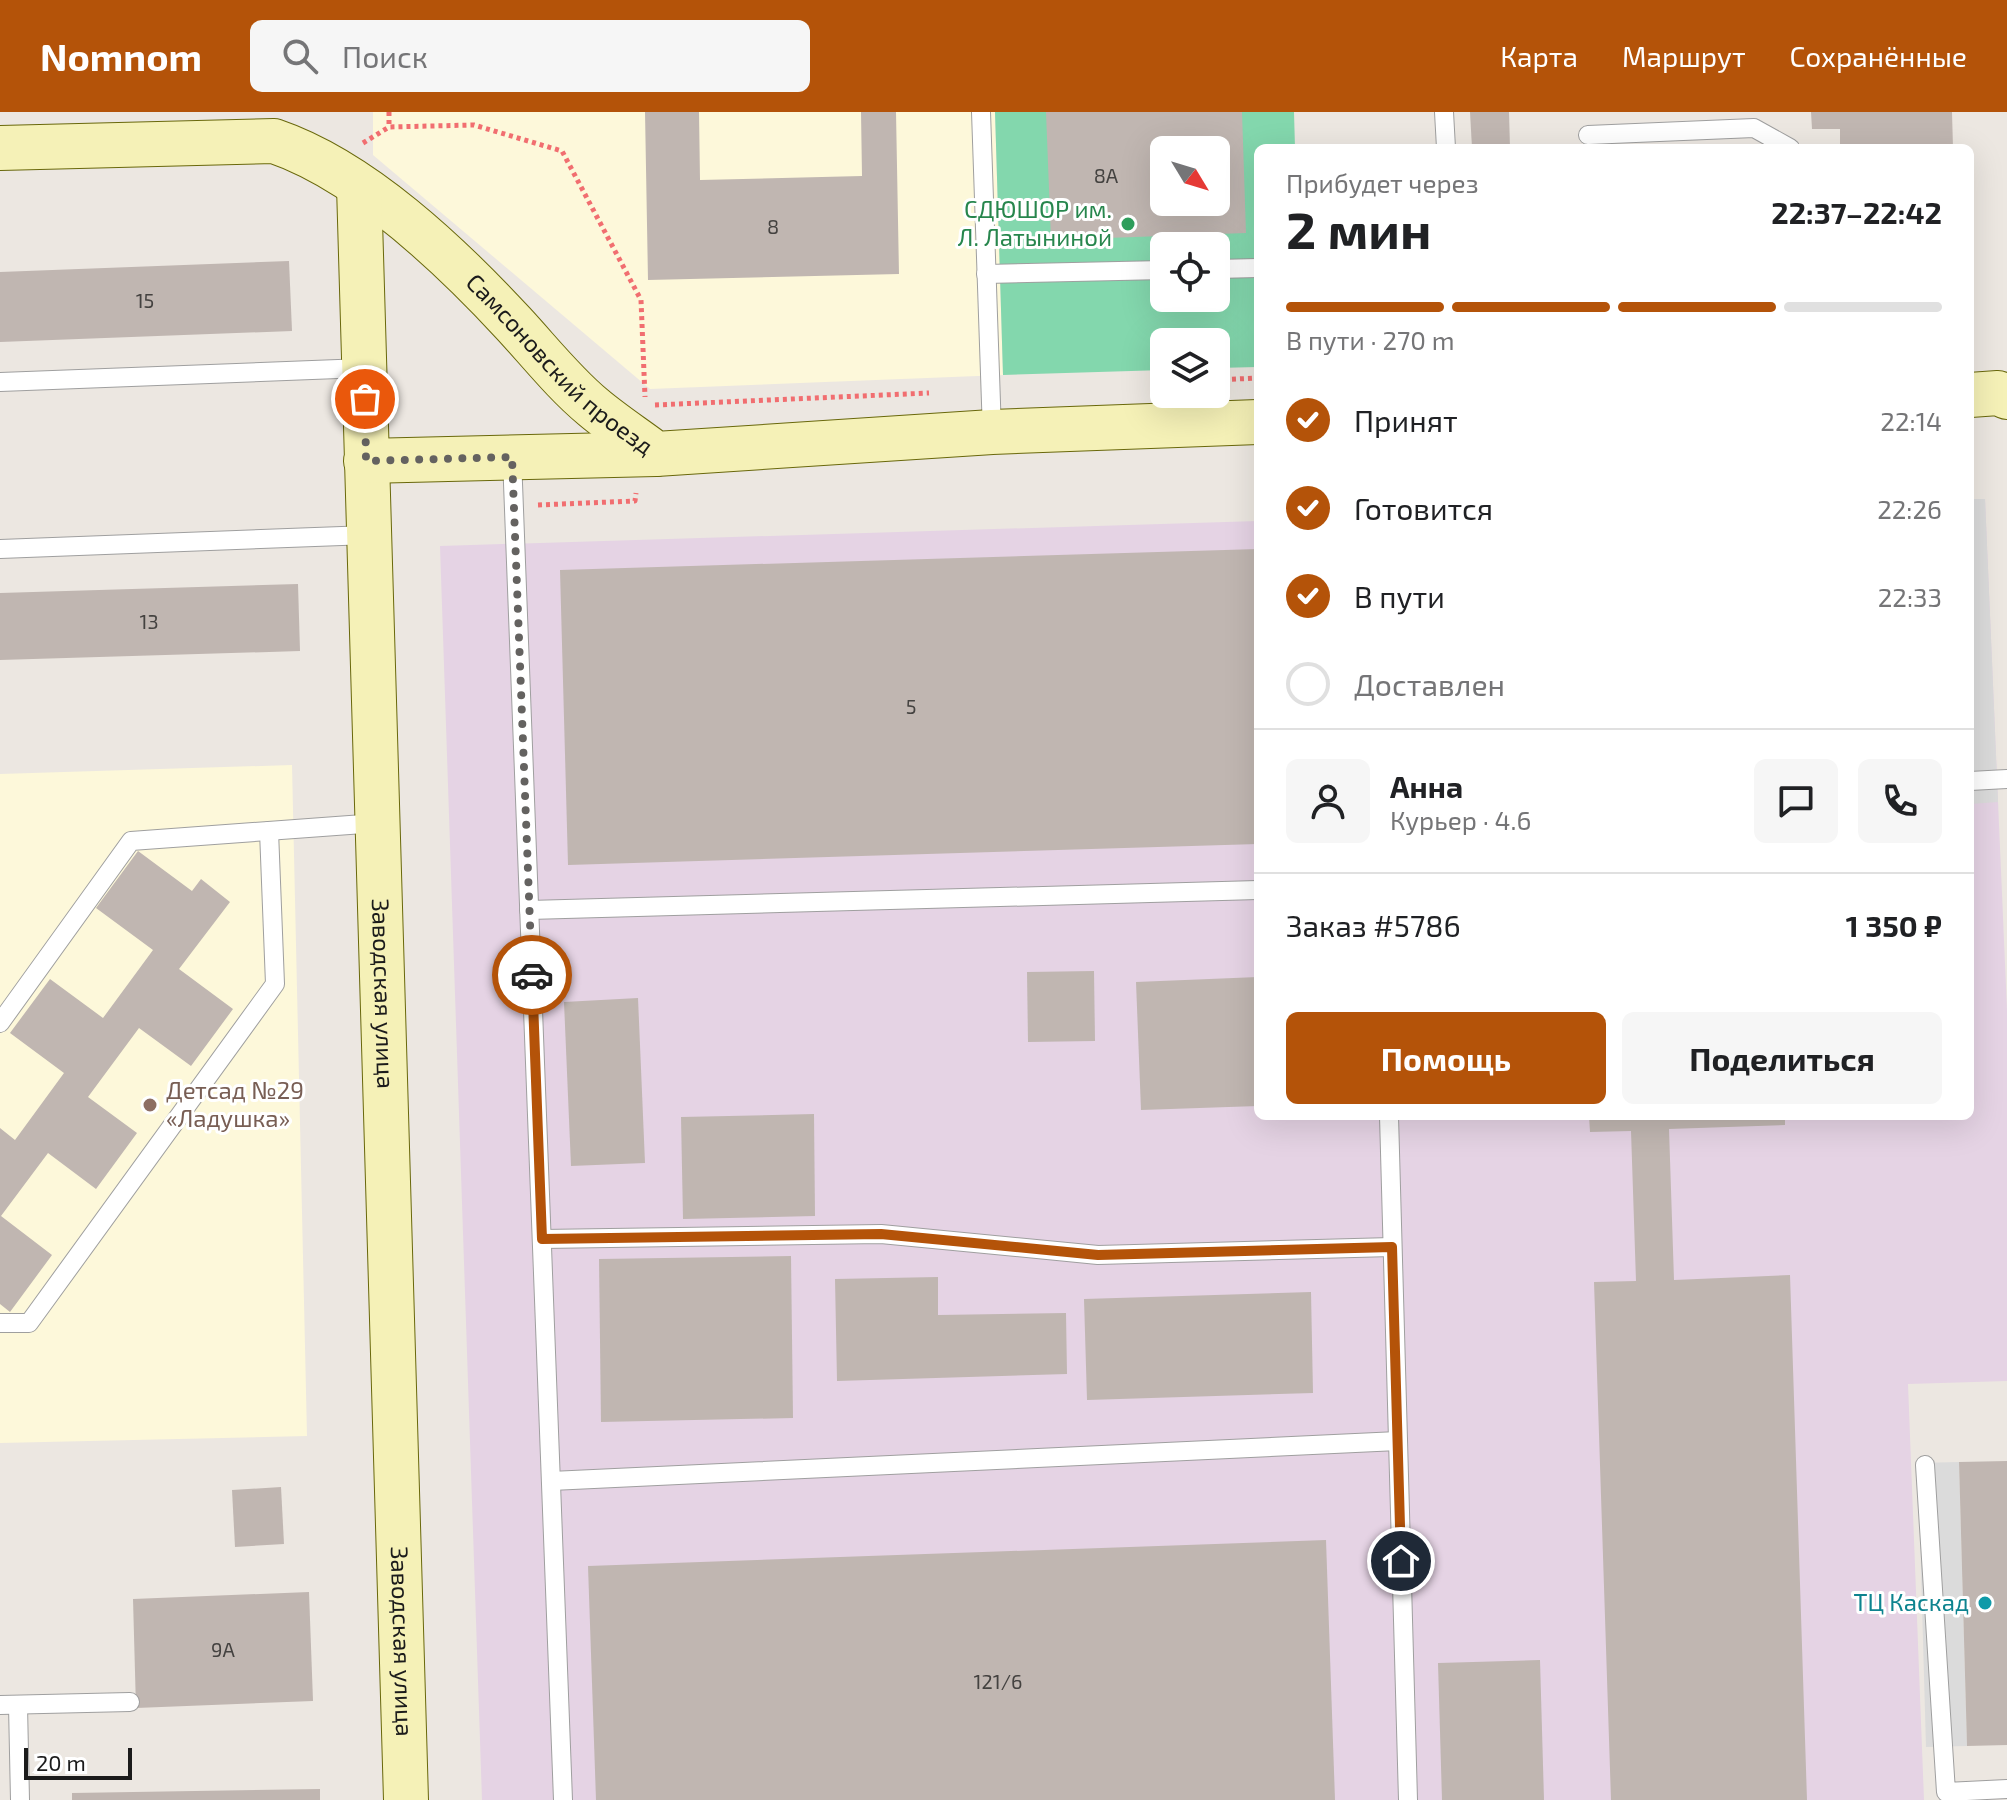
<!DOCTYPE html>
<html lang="ru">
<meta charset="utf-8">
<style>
body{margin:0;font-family:"Exo 2",sans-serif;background:#f6f6f6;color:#202124;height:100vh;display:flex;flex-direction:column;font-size:30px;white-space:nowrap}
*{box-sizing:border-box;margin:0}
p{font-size:26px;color:#757577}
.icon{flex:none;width:44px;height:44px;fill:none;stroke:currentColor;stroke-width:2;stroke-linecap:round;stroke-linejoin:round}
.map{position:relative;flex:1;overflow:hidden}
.panel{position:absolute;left:1254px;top:32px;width:720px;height:976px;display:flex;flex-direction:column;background:#fff;border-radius:12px;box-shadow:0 8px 32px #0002}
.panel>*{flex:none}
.needle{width:52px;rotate:128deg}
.buttons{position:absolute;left:1150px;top:24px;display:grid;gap:16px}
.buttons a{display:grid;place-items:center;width:80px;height:80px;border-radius:12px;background:#fff;box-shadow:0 8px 32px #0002;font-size:40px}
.scale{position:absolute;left:24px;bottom:20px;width:108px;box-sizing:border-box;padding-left:8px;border:4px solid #1b1b1b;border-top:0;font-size:22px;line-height:28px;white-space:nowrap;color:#1b1b1b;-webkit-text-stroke:6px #fff;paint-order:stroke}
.pin{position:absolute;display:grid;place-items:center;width:68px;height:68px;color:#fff;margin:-34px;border:4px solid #fff;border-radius:50%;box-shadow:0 2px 8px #0007}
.courier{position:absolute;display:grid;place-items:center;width:80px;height:80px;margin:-40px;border:6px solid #b45309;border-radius:50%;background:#fff;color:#222;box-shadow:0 2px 10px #0007}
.summary em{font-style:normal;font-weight:700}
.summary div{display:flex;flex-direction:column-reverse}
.summary{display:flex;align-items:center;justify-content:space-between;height:136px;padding:0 32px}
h1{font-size:52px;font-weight:700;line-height:60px}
.bar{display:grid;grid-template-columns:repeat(4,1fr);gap:12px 8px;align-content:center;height:96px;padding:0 32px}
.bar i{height:10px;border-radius:6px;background:#e0e0e0}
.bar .selected{background:#b45309}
.bar p{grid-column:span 4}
.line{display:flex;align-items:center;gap:20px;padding:0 32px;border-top:2px solid #e0e0e0}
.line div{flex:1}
.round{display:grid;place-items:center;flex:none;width:84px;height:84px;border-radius:12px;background:#f6f6f6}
ol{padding:0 32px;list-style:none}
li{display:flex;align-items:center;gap:24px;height:88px}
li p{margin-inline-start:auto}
li .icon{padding:8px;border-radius:50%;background:#b45309;color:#fff;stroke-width:4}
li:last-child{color:#757577}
li i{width:44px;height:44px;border:4px solid #e0e0e0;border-radius:50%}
.primary-button{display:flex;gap:16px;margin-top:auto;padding:16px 32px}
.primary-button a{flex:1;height:92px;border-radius:12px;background:#b45309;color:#fff;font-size:32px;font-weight:700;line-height:92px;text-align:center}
.primary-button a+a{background:#f6f6f6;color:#202124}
header{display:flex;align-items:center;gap:48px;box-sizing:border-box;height:112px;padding:0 40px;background:#b45309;color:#fff}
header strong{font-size:38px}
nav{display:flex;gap:44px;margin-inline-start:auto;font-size:28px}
.search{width:560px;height:72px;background:#f6f6f6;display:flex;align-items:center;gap:20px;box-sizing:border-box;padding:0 28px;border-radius:12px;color:#757577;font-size:30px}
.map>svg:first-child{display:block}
.industrial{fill:#e5d3e4}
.education{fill:#fdf8da}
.pitch{fill:#83d7ad;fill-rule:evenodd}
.parking{fill:#dbdbdb}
.building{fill:#c0b6b1;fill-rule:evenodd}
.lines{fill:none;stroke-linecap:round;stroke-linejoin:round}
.lane-casing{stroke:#9f9f9f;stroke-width:20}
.secondary-casing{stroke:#69680b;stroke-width:46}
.path{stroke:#f16e70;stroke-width:5;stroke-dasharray:4 4;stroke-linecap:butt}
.lane{stroke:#fff;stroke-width:18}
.secondary{stroke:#f5f1b7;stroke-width:44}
.done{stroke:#646260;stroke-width:8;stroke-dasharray:0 14.4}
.route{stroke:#b45309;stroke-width:10}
.leisure-dot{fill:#2e9e5b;stroke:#fff;stroke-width:3}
.education-dot{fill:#8d6e63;stroke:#fff;stroke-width:3}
.culture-dot{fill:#0f9aa8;stroke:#fff;stroke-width:3}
.labels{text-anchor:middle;stroke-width:6;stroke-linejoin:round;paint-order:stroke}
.number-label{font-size:20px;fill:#444240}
.leisure-label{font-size:24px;fill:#27864d;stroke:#fff;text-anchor:end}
.street-label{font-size:24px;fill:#1b1b1b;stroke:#fff}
.education-label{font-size:24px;fill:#785e54;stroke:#fff;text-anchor:start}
.culture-label{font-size:24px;fill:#0d838f;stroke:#fff;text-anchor:end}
</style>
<header>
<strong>Nomnom</strong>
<div class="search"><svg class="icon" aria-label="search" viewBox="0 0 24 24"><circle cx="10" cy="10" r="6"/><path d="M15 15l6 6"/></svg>Поиск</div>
<nav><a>Карта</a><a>Маршрут</a><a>Сохранённые</a></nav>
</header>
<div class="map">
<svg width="2007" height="1688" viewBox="0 0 2007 1688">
<rect width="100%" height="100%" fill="#ece7e1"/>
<polygon class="industrial" points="1970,387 1985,387 2007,898 2007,1269 1908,1272 1924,1688 482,1688 440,434 1258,409 1258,1004 1970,1004"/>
<g class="education">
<polygon points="373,0 995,0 1003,263 650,277 373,43"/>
<polygon points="292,653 307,1324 0,1331 0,662"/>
</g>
<path class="pitch" d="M995,0H1294L1295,36H1258V255L1216,256V230H1164V258L1003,263ZM1164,38H1216V90H1164ZM1164,134H1216V186H1164Z"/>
<g class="parking">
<polygon points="1970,387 1985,387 1998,690 1970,692"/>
<polygon points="1959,1350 1967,1634 1926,1635 1918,1351"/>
</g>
<g class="building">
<polygon points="645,0 699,0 700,68 862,64 861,0 896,0 899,162 648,168"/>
<path d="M1046,0H1242L1246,121L1051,128ZM1164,38H1216V90H1164Z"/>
<polygon points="1470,0 1509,0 1510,36 1472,36"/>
<polygon points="1811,0 1952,0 1953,36 1840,36 1840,17 1812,17"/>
<polygon points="289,149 292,219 0,230 0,160"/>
<polygon points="1258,437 1258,732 568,753 560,458"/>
<polygon points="298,472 300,539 0,548 0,481"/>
<polygon points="138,739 192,779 201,767 230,790 179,857 233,897 191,954 139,916 88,985 137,1021 96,1077 48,1041 1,1104 52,1143 10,1200 0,1192 0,1016 15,1028 64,961 10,921 50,867 103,906 153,838 96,796"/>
<polygon points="1094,859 1095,929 1028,930 1027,860"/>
<polygon points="1258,865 1258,994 1141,998 1136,870"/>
<polygon points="638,886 645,1051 571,1054 564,890"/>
<polygon points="814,1002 815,1104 683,1107 681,1005"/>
<polygon points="1589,1004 1785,1004 1785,1013 1669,1017 1674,1168 1790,1163 1807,1688 1611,1688 1594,1170 1636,1169 1631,1019 1590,1020"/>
<polygon points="791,1144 793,1306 601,1310 599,1147"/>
<polygon points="938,1165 938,1203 1066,1201 1067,1262 837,1269 835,1167"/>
<polygon points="1311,1180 1313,1281 1087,1288 1084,1187"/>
<polygon points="2007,1349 2007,1633 1967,1634 1959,1350"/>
<polygon points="281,1375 284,1432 235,1435 232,1378"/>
<polygon points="1326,1428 1335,1688 596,1688 588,1454"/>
<polygon points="309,1480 313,1589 136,1596 133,1487"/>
<polygon points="1540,1548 1544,1688 1442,1688 1438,1551"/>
<polygon points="320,1677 320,1688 72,1688 72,1681"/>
</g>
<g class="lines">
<defs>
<g id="lane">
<polyline points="981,0 992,320"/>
<polyline points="1444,0 1446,36"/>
<polyline points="1588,23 1754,16 1790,36"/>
<polyline points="1216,157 1258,156"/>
<polyline points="986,162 1164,158"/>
<polyline points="0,270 364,256"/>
<polyline points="512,345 563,1688"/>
<polyline points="0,437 369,423"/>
<polyline points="1970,669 2007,667"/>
<polyline points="529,798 1258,778"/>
<polyline points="0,911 131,729 377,711"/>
<polyline points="1389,1004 1408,1688"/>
<polyline points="542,1127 881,1122 1098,1143 1392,1135"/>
<polyline points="0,1211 29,1211 275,872 269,719"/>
<polyline points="1925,1353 1946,1680 2007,1677"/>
<polyline points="551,1369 1398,1329"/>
<polyline points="0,1593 130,1590"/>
<polyline points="18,1593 20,1688"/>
</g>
<g id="secondary">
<path id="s1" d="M0,36L274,29C362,59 450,143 513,211C539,239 564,271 593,295C613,312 635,326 656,342L992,320L1258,310"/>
<path id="s2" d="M359,74L406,1688"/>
<polyline points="1970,283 1998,281 2007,285"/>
<polyline points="366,349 656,342"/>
</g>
</defs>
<use href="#lane" class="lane-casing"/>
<use href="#secondary" class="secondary-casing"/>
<g class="path">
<polyline points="389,0 389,15"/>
<polyline points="363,31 389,15 474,13 562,39 641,188 645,285"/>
<polyline points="1216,268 1258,266"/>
<polyline points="655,293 929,281"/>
<polyline points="538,393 635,389 636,381"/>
</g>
<use href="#lane" class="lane"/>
<use href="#secondary" class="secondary"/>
</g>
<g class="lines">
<polyline class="done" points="365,287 366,349 512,345 532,863"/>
<polyline class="route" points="532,863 542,1127 881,1122 1098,1143 1392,1135 1401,1449"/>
</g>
<circle class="leisure-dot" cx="1128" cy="112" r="8"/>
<circle class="education-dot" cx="150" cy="993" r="8"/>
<circle class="culture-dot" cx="1985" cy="1491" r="8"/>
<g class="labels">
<g class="number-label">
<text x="1106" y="71">8А</text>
<text x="773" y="122">8</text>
<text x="145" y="196">15</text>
<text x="149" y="517">13</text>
<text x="911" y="602">5</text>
<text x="223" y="1545">9А</text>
<text x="998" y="1577">121/6</text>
</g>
<g class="leisure-label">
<text x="1112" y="106">СДЮШОР им.<tspan x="1112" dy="28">Л. Латыниной</tspan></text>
</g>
<g class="street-label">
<text dy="8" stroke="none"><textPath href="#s1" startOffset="640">Самсоновский проезд</textPath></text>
<text dy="8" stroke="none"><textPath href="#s2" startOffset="808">Заводская улица</textPath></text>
<text dy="8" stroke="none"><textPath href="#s2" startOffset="1456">Заводская улица</textPath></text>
</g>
<g class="education-label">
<text x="166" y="987">Детсад №29<tspan x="166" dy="28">«Ладушка»</tspan></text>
</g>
<g class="culture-label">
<text x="1969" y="1499">ТЦ Каскад</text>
</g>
</g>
</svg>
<div class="buttons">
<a><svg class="needle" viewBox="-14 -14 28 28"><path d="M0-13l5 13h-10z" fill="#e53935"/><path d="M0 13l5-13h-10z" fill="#757577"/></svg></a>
<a><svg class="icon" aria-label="locate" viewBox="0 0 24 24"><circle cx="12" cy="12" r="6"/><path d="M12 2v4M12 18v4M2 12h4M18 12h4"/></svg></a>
<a><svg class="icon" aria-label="layers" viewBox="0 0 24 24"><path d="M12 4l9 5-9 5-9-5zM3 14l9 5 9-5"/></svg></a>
</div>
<div class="scale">20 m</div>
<div class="pin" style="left:365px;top:287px;background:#ea580c"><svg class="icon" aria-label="bag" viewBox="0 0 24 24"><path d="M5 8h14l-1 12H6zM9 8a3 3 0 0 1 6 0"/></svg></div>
<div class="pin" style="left:1401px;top:1449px;background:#1f2937"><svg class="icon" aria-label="home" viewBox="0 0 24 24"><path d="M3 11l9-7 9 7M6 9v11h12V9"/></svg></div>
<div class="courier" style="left:532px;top:863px"><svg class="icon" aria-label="car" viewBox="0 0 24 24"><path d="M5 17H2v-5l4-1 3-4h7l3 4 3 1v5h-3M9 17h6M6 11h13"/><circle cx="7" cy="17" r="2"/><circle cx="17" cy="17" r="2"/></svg></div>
<section class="panel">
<div class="summary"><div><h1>2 мин</h1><p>Прибудет через</p></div><em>22:37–22:42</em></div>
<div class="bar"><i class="selected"></i><i class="selected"></i><i class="selected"></i><i></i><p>В пути · 270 m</p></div>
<ol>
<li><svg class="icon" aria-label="check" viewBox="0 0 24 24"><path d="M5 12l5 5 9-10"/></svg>Принят<p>22:14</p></li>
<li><svg class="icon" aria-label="check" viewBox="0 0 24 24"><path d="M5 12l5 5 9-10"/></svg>Готовится<p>22:26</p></li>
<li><svg class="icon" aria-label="check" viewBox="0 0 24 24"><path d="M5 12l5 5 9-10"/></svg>В пути<p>22:33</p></li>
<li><i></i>Доставлен</li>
</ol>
<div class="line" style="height:144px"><a class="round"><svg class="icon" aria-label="person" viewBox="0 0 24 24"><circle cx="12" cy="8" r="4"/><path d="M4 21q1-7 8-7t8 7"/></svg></a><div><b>Анна</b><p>Курьер · 4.6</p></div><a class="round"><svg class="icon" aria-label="chat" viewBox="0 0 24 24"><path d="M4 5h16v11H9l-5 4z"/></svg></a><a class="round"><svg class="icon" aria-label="phone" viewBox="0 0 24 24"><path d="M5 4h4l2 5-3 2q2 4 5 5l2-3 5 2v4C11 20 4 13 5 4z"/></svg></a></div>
<div class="line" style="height:104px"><div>Заказ #5786</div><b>1 350 ₽</b></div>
<div class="primary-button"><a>Помощь</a><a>Поделиться</a></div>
</section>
</div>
